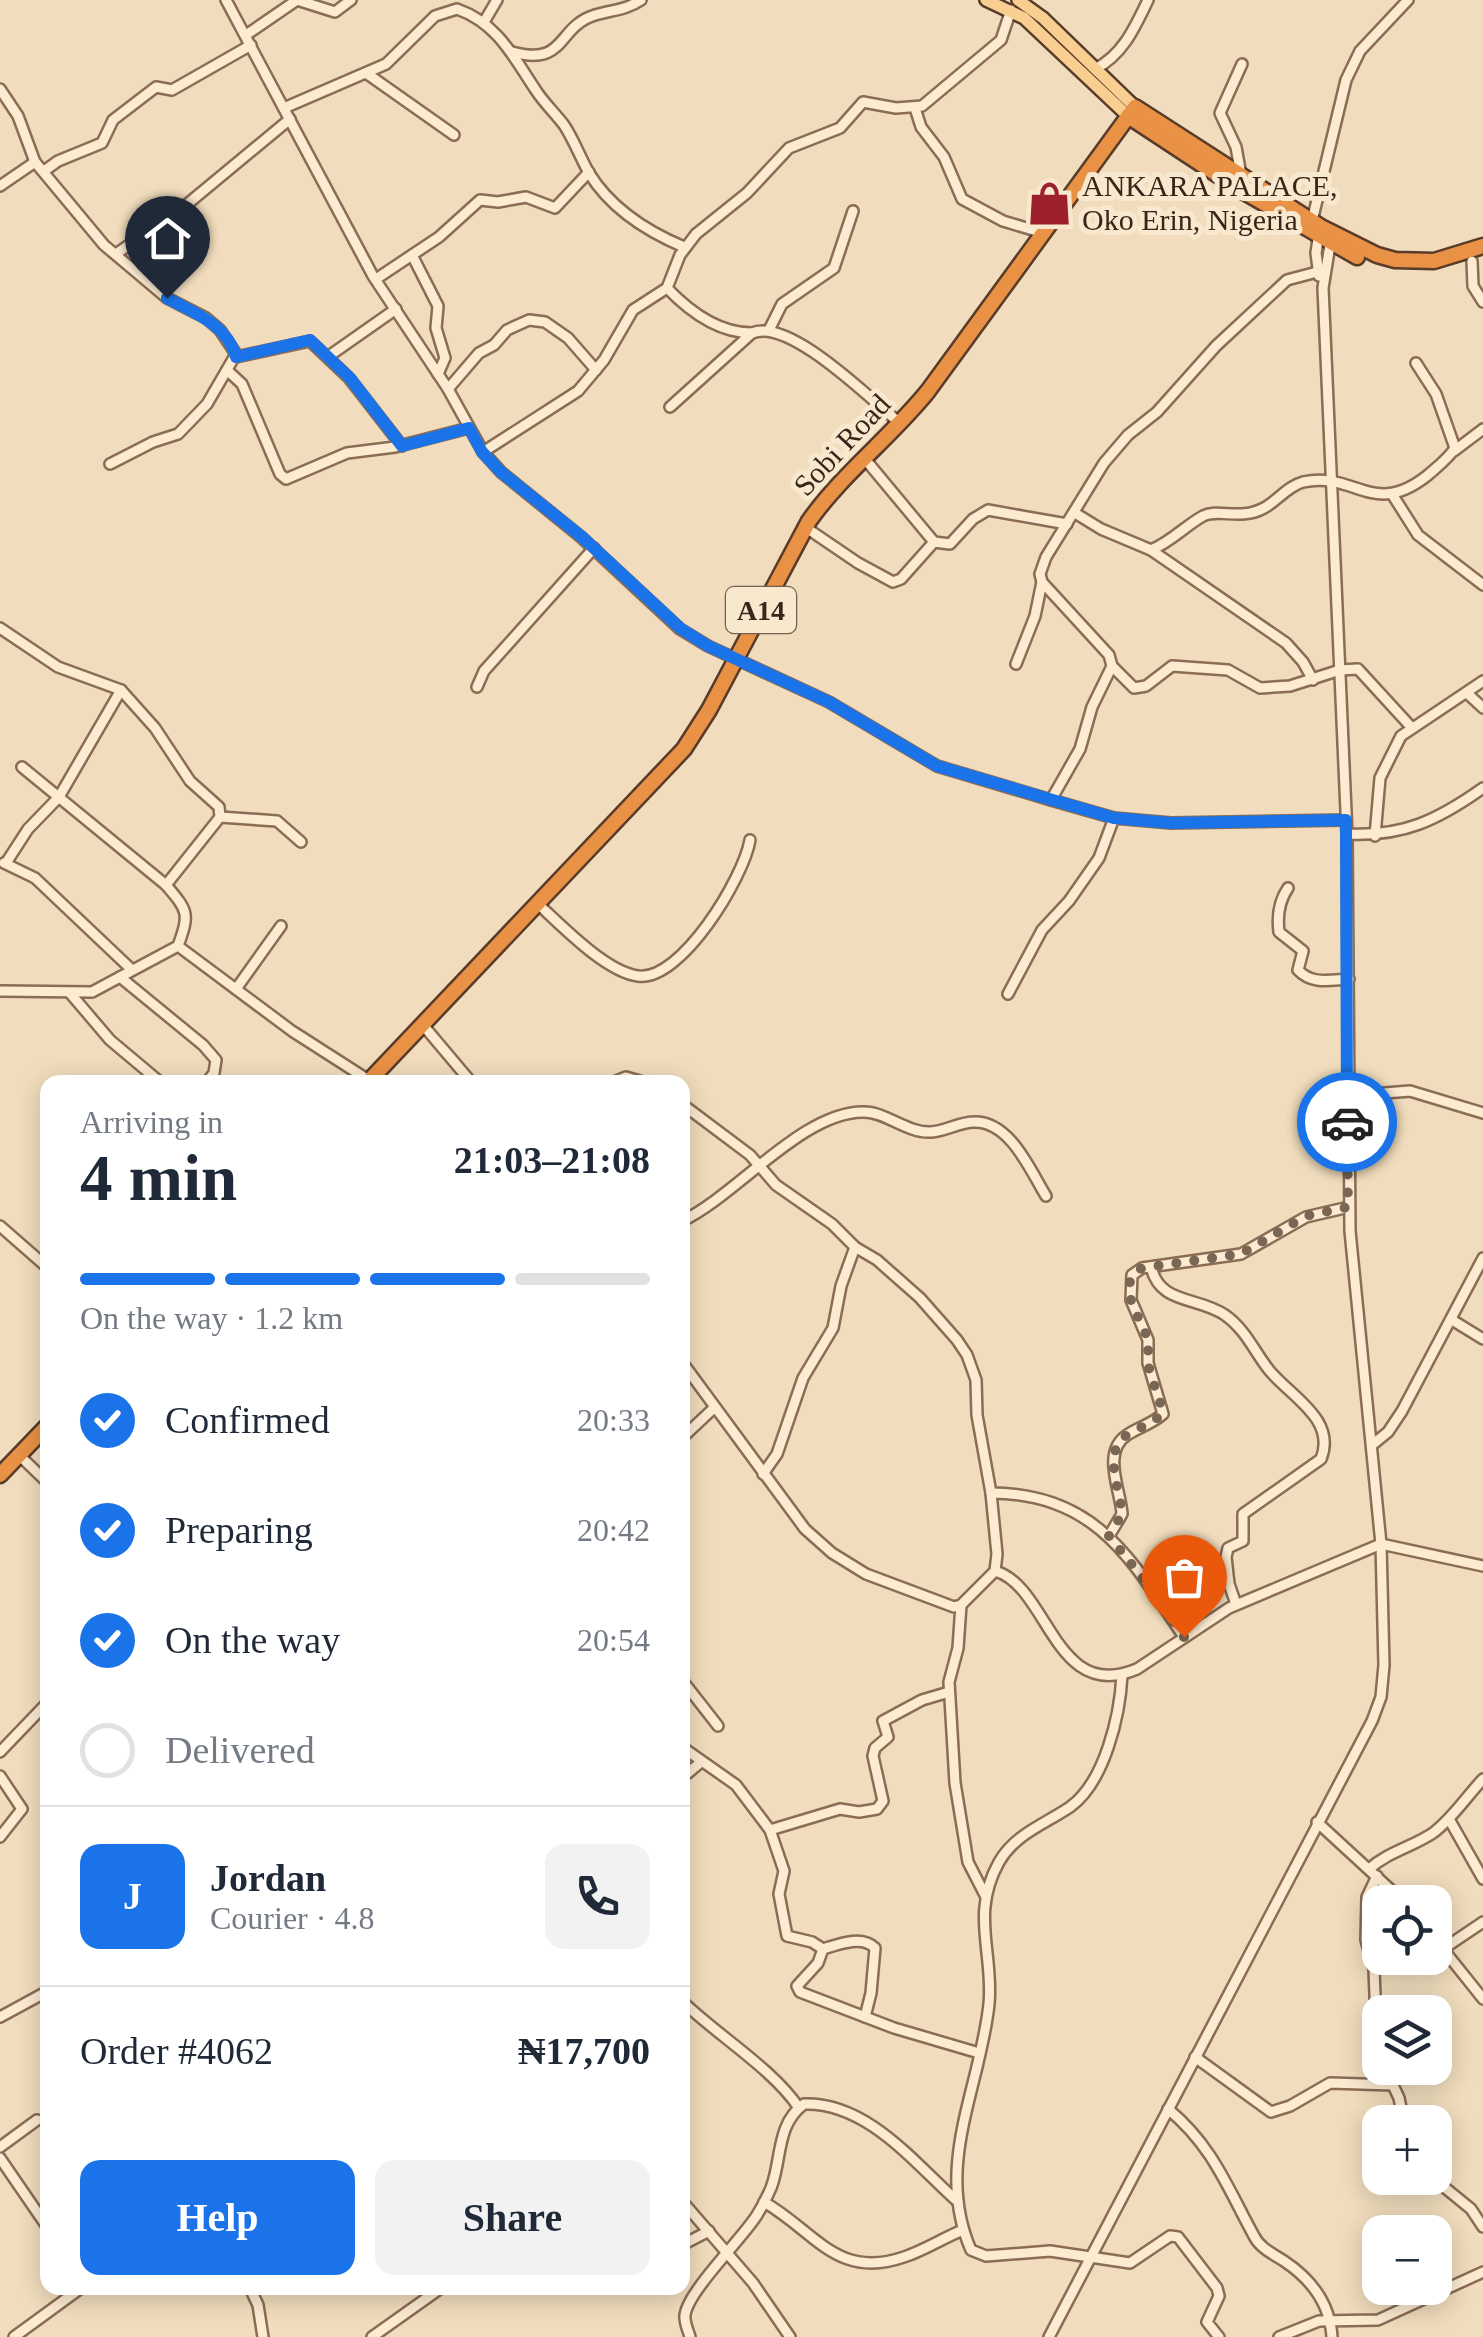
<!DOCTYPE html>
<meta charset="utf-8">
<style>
body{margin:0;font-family:Georgia,serif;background:#f2f2f3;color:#1f2937;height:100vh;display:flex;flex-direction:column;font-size:38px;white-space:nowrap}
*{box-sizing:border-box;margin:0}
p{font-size:32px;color:#747a83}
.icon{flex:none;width:55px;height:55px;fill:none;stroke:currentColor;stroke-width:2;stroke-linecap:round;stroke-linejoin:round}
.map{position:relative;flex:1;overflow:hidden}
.sheet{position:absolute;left:40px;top:1075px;width:650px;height:1220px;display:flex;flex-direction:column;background:#fff;border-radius:20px;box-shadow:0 5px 25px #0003}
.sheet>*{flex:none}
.buttons{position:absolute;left:1362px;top:1885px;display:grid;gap:20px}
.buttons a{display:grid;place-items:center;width:90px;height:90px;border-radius:20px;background:#fff;box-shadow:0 5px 25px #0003;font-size:50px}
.pin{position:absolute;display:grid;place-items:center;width:85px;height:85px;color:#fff;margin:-102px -42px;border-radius:50% 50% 50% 0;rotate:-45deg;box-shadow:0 0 10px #0007}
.pin .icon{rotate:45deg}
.courier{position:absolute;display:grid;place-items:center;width:100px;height:100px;margin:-50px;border:8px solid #1a73e8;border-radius:50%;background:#fff;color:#222;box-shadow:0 2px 12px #0007}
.summary em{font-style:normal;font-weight:600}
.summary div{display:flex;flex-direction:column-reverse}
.summary{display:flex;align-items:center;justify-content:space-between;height:170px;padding:0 40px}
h1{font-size:65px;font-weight:600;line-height:75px}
.bar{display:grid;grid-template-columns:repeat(4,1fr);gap:15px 10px;align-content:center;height:120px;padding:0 40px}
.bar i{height:12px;border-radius:8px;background:#e0e1e3}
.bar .on{background:#1a73e8}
.bar p{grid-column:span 4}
.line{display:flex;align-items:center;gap:25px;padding:0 40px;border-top:2px solid #e0e1e3}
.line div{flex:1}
.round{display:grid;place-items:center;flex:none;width:105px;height:105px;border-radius:20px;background:#f2f2f3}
ol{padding:0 40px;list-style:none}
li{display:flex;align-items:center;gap:30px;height:110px}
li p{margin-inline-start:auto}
li .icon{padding:10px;border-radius:50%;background:#1a73e8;color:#fff;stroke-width:4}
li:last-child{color:#747a83}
li i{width:55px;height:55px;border:5px solid #e0e1e3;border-radius:50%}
.primary-button{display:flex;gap:20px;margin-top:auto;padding:20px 40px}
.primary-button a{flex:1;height:115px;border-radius:20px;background:#1a73e8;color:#fff;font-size:40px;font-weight:600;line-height:115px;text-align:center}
.primary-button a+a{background:#f2f2f3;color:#1f2937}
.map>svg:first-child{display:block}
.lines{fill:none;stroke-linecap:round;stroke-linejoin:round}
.minor-casing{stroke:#8b6c55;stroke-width:14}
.major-casing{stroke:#583b2a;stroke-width:16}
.highway-casing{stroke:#583b2a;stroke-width:19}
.minor{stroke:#fcebd1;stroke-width:9}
.major{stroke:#f9ce91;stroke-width:11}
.highway{stroke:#e99145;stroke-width:14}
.done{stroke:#796654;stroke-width:10;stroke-dasharray:0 18}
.route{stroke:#1a73e8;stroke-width:12}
.labels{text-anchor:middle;stroke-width:10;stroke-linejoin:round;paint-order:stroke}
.shield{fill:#f8e8cd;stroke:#726050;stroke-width:2.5}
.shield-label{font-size:28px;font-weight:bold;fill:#39261b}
.poi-label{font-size:30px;fill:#39261b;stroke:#f8e8cd;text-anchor:start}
.street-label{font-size:30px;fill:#39261b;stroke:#f8e8cd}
</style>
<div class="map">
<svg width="1483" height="2337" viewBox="0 0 1483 2337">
<rect width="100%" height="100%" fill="#f1ddbd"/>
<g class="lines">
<defs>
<g id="minor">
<polyline points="226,0 373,276 448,389 483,452 501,472 581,537 680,629 708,646 829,702 937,766 1051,800 1114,818 1171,823 1345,820"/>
<polyline points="484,22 497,0"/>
<polyline points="246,35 297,0 335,12 351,0"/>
<path d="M512,52C567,67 556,27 595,15C612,10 626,10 641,0"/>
<path d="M1095,69C1123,55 1135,27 1148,0"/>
<polyline points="366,73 454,135"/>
<polyline points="0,89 18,116 35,162 104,245 167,298 206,318 220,330 236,354 207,404 178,434 153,442 110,464"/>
<path d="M284,108L386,64L435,16L457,9C497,23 513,56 535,89C543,102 555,113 564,125C574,140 580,157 589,173C611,209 646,231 684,247"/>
<polyline points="915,108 921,127 944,157 962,199 1003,221 1043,233"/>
<polyline points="44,171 58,161 102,143 113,120 156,87 172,90 251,45"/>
<polyline points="1241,175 1236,147 1220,113 1242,64"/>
<polyline points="0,186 35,162"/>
<polyline points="1312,221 1346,80 1360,51 1408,0"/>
<polyline points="116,254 185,206 290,119"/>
<polyline points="412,255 438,306 436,328 445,358 438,374"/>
<polyline points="1472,261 1473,286 1483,302"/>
<polyline points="1319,276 1316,253 1319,232"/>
<polyline points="376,279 439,237 480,200 498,202 526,197 555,208 589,172"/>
<path d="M667,288C689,311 719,333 752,333"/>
<polyline points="769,330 782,304 834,268 853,211"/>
<polyline points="329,356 396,309"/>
<polyline points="236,357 310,341 349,378 402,446"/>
<polyline points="228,371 242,384 280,474 286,479 347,453 395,447 469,428"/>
<polyline points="448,389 479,353 494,345 507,330 529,320 545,322 568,338 596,370"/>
<path d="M670,407L752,333C790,317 872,401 901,424"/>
<polyline points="1454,451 1483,429"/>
<polyline points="483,452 578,391 604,360 633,310 667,288 680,255 696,234 747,193 789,148 840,128 863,102 896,108 922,106 1001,40 1011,10"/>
<polyline points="865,459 934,542"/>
<polyline points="1392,494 1418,535 1483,585"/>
<path d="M1075,513L1101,529L1151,550C1171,542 1185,526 1203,516C1219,508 1240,521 1264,508C1277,501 1288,486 1303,482C1356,471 1373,519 1428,475C1437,467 1449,458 1455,448L1436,394L1416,363"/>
<polyline points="805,527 858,563 893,582 901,579 934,542 950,544 973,519 988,510 1067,524"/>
<polyline points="1151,550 1286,643 1303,662 1313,680"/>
<polyline points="0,628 58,667 121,690 155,728 190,781 219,807 220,817 166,885"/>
<polyline points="1016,664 1035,616 1042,582"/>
<polyline points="1112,666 1134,688 1146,686 1172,666 1228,670 1260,688 1290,686 1340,670 1358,669 1412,728"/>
<polyline points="477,687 484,671 594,548"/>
<polyline points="1468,694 1483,708"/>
<polyline points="1051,800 1080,749 1092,707 1112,666 1109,655 1042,582 1040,574 1046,557 1104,463 1128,435 1157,412 1216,346 1287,280 1317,272"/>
<polyline points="220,817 277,821 301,842"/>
<path d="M1347,834C1403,837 1438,820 1483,788"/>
<polyline points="1375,836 1380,778 1401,736 1483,681"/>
<polyline points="4,863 35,878 131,969"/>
<polyline points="6,863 28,829 59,797 121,690"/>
<path d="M1288,888C1279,901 1277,916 1279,932L1303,951L1298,970C1312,985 1330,980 1349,979"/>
<path d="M538,904C562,926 606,972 638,976C681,982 744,877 750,840"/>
<polyline points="178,946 292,1031 370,1081"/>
<polyline points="120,977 203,1045 216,1060 214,1073 207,1082"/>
<polyline points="236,989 281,926"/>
<path d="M0,991L92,992L178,946C190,913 188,911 166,885L22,767"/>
<polyline points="70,993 110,1040 160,1082"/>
<polyline points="1008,994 1042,930 1069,901 1099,858 1114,818"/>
<polyline points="423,1025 471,1082"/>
<polyline points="614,1082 626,1077 643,1082"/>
<polyline points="1347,1096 1410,1091 1483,1113"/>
<polyline points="682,1104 750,1155 776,1185 832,1224 855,1247 877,1260 920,1298 957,1340 967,1355 976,1380 977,1415 991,1493 997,1554 995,1571"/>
<path d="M682,1221C737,1195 803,1111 864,1112C886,1112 907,1133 930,1132C944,1132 959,1122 974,1122C1010,1121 1030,1170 1046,1196"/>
<polyline points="0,1226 48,1268"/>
<path d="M1151,1267C1160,1305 1197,1296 1225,1315C1246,1330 1254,1351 1269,1370C1290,1396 1337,1419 1321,1459L1243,1514V1541L1228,1548L1226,1557L1229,1584L1236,1604"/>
<polyline points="1452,1320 1483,1339"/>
<path d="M682,1362L805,1529L832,1553L866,1574L954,1607L961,1605L995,1571C1049,1586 1054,1704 1137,1669L1229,1608L1381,1544L1483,1566"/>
<polyline points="682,1438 715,1407"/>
<polyline points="1372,1445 1388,1432 1402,1411 1483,1258"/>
<polyline points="19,1455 48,1483"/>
<polyline points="763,1474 777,1454 803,1378 833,1328 841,1286 855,1247"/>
<path d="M991,1493C1097,1494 1131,1559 1184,1637"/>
<path d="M1109,1536L1122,1514C1121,1491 1101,1452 1127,1435C1139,1427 1152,1424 1163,1414L1148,1363V1340L1131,1300L1132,1275L1142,1268L1241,1254L1306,1217L1349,1207"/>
<polyline points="961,1605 958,1648 949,1682 955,1783 968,1862 986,1897"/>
<path d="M1122,1675C1120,1715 1105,1782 1070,1807C1045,1824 1015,1834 999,1862C970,1914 994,1953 989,2004C980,2089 934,2165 971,2250L986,2256L1050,2251L1130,2263L1170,2236L1178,2237L1217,2288L1219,2296L1207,2322L1219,2337"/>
<polyline points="682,1680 718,1726"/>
<path d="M682,1747L736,1785L770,1830L784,1871L779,1894L787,1936L812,1942L823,1949C839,1944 862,1935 875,1948L871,1993L865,2017"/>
<polyline points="0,1752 48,1702"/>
<polyline points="0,1776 22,1809 0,1837"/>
<polyline points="682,1778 701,1762"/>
<polyline points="1449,1819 1483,1879"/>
<polyline points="1317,1822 1404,1902"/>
<polyline points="770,1830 840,1809 859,1812 877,1809 883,1801 873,1756 875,1748 888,1737 883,1721 922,1700 949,1692"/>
<path d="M1369,1869C1388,1852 1412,1847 1433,1833C1453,1818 1466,1797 1483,1779"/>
<polyline points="1377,1876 1367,1897 1366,1940 1374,1969 1376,2022 1380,2040"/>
<polyline points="1435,1939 1483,1999"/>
<polyline points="823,1949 818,1963 797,1986 800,1992 894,2028 979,2053"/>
<polyline points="1443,1949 1483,1922"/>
<path d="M682,2001C717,2035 773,2069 799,2108"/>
<polyline points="0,2017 48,1991"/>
<polyline points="1195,2057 1271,2112 1290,2106 1330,2083 1393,2085"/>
<polyline points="1385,2068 1399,2098 1404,2122"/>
<path d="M1168,2109C1213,2146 1228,2189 1254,2236C1260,2248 1273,2254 1284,2261C1311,2279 1330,2304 1332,2337"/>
<polyline points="0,2147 37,2120"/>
<polyline points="0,2158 48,2228"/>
<polyline points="1433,2178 1471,2209 1483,2227"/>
<polyline points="682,2201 753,2283 790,2337"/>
<path d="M764,2202C816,2232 837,2280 904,2257C925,2250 943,2238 963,2230"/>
<polyline points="682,2245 709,2231"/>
<polyline points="250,2288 258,2305 263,2337"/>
<polyline points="14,2337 81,2288"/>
<polyline points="372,2337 441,2288"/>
<path d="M690,2337C688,2330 684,2322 685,2315C688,2291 742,2239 757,2215C762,2207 767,2197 771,2188C782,2160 776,2124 804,2104C868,2102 915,2164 958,2202"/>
<polyline points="1049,2337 1372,1721 1381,1697 1384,1665 1381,1544 1350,1231 1347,834 1323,288 1331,239"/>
<polyline points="1279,2337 1319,2321 1378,2320 1483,2272"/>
</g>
<g id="major">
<polyline points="986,0 1024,18 1128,116"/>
<polyline points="1018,0 1043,18 1135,107"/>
</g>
<g id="highway">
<polyline points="1128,116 1239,189 1357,257"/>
<path d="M368,1082L684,749L709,710L809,521C843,473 891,437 928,391L1135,107L1321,227L1377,255L1395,260L1434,261L1483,246"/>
<polyline points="0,1475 48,1425"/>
</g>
</defs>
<use href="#minor" class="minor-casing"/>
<use href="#major" class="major-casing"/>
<use href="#highway" class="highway-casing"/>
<use href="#minor" class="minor"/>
<use href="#major" class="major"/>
<use href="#highway" class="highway"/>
</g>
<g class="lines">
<path class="done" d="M1184,1637L1157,1596L1109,1536L1122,1514C1121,1491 1101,1452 1127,1435C1139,1427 1152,1424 1162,1414C1161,1396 1149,1379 1148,1360C1147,1352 1150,1346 1147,1337C1139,1315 1114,1284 1142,1268L1241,1254L1306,1216L1348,1207L1347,1122"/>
<path class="route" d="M167,298C194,313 227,324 236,357L310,340L350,378L402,446L469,428L482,452L501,472L582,537L680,628L708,646L829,702L937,766L1114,818L1171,823L1346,820L1347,1122"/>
</g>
<defs>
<symbol id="shop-bare" viewBox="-9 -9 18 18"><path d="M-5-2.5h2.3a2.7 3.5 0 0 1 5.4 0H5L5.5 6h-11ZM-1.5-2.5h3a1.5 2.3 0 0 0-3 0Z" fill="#9f202d" stroke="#f8e8cd" stroke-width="2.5" paint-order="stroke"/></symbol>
</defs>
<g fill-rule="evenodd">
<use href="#shop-bare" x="1018" y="172" width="63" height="63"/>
</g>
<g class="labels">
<rect class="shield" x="726" y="587" width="70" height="46" rx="8"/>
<g class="shield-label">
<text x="761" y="620">A14</text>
</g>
<g class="poi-label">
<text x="1082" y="196">ANKARA PALACE,<tspan x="1082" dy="34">Oko Erin, Nigeria</tspan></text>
</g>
<g class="street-label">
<text transform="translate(842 445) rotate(-47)" y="10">Sobi Road</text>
</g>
</g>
</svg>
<div class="buttons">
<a><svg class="icon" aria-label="locate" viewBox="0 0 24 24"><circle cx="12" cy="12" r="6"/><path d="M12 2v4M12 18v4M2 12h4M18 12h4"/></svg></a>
<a><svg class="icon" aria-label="layers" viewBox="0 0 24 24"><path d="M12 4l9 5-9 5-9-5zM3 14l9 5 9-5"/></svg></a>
<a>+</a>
<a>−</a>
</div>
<div class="pin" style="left:1184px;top:1637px;background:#ea580c"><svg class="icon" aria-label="bag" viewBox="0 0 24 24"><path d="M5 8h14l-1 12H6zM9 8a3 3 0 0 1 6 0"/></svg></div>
<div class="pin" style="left:167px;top:298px;background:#1f2937"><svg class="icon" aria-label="home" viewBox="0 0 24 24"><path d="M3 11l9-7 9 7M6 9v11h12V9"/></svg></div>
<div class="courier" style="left:1347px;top:1122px"><svg class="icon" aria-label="car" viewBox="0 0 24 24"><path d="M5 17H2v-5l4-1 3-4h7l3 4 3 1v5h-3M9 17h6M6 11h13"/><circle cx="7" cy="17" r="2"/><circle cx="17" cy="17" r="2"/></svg></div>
<section class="sheet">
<div class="summary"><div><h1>4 min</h1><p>Arriving in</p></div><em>21:03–21:08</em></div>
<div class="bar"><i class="on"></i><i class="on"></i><i class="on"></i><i></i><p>On the way · 1.2 km</p></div>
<ol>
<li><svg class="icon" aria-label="check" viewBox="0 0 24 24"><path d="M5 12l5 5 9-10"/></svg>Confirmed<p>20:33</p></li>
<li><svg class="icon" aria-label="check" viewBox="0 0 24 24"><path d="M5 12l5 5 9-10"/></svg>Preparing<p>20:42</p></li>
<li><svg class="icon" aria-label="check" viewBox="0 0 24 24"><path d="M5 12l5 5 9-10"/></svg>On the way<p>20:54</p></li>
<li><i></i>Delivered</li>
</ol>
<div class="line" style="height:180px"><b class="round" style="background:#1a73e8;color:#fff">J</b><div><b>Jordan</b><p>Courier · 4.8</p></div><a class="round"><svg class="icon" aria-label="phone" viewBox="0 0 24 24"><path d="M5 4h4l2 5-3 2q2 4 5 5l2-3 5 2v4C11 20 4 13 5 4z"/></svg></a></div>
<div class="line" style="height:130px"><div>Order #4062</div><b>₦17,700</b></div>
<div class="primary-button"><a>Help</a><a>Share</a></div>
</section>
</div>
